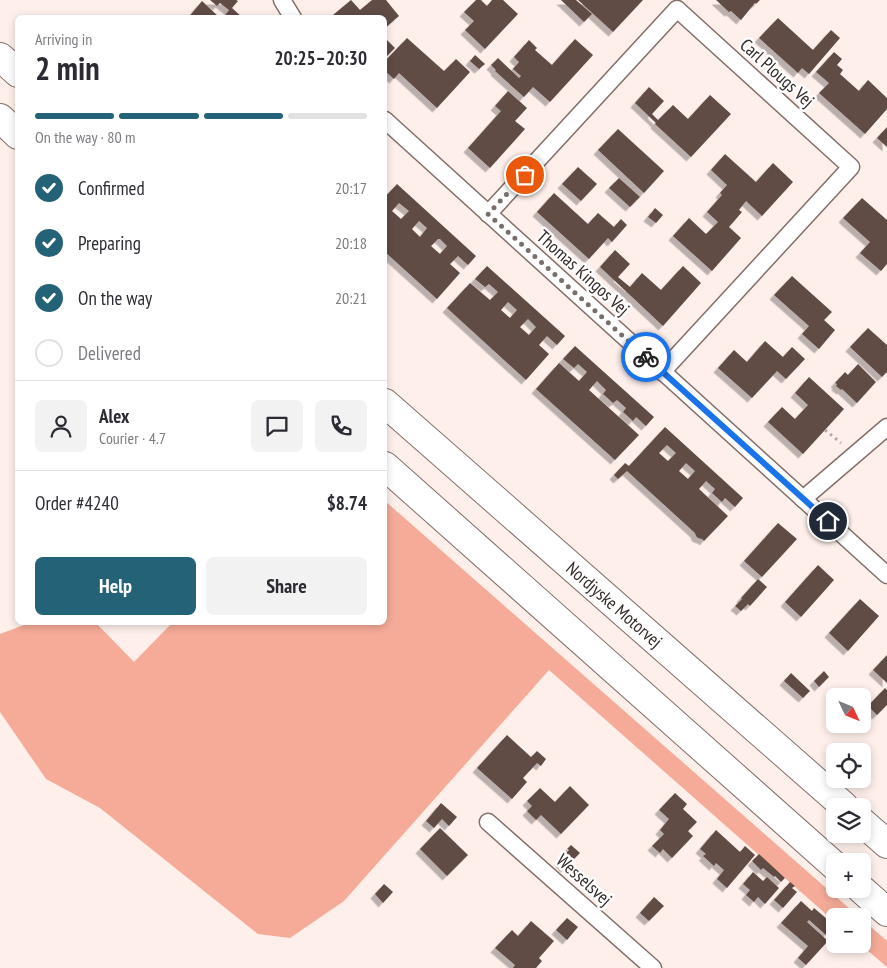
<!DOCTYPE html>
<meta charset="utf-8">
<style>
body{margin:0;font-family:"PT Sans Narrow",sans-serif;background:#f2f2f3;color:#2b2b33;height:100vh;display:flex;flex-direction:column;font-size:19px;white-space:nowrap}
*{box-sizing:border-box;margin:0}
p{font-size:16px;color:#7c7c81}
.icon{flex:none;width:28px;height:28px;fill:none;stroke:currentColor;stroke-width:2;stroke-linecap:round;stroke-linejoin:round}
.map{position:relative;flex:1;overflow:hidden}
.side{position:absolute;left:15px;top:15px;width:372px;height:610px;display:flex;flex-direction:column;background:#fff;border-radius:8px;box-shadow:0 2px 8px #0003}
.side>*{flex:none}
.needle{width:32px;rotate:133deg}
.fabs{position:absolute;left:826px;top:688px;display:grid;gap:10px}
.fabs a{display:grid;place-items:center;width:45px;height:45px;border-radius:8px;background:#fff;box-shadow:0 2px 8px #0003;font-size:25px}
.pin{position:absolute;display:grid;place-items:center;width:42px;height:42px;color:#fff;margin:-21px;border:2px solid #fff;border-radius:50%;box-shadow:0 1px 5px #0007}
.courier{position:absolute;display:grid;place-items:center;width:50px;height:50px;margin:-25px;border:4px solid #1a73e8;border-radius:50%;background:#fff;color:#222;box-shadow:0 1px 6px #0007}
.headline em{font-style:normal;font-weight:600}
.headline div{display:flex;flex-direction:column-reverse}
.headline{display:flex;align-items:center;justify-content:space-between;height:85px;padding:0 20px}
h1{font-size:32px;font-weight:600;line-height:38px}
.bar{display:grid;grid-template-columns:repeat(4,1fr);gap:8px 5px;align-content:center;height:60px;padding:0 20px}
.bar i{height:6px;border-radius:4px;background:#e1e1e2}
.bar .selected{background:#246278}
.bar p{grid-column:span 4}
.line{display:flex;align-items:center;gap:12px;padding:0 20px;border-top:1px solid #e1e1e2}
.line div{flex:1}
.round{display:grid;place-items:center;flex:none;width:52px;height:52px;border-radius:8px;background:#f2f2f3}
ol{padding:0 20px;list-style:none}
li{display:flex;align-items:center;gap:15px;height:55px}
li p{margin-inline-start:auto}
li .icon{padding:5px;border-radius:50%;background:#246278;color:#fff;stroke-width:4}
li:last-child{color:#7c7c81}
li i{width:28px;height:28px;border:2px solid #e1e1e2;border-radius:50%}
.primary-button{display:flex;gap:10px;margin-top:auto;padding:10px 20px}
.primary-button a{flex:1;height:58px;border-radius:8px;background:#246278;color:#fff;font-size:20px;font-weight:600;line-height:58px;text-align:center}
.primary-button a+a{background:#f2f2f3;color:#2b2b33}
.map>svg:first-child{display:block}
.green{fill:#f5ab97}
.building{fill:#604b45;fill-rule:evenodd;filter:url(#shadow)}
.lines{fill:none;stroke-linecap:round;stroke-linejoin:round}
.minor-casing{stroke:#846e68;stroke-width:19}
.motorway-casing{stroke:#846e68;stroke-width:30}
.path{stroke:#b4a7a3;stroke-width:3;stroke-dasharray:2.5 4;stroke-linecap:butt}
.minor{stroke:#fff;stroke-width:16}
.motorway{stroke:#fff;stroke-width:28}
.done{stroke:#7a6e6b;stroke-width:5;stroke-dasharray:0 9}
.route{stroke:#1a73e8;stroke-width:6}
.labels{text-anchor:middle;stroke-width:5;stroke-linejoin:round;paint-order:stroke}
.street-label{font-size:18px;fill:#332926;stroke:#fff}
</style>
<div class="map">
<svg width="887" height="968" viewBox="0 0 887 968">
<defs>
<filter id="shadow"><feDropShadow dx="-4.5" dy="4.5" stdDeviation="0" flood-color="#0004"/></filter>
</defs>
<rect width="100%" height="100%" fill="#feefea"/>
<g class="green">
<polygon points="385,501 858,916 835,916 835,922 549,670 344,901 290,938 258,934 100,808 46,779 0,712 0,634 29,623 96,623 134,662 172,623 385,622"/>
<polygon points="863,920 887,941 887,967 860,944 862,944"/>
</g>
<g class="building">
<polygon points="210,0 236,0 238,1 232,8 243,18 223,18 229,10 220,3 217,6"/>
<polygon points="351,0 360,10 372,0 386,0 399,16 385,28 385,18 335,18 333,15"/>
<polygon points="476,0 481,0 487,6 492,0 503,0 518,14 485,49 465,30 474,21 464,12"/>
<polygon points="561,0 576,0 592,14 584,22"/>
<polygon points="578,0 643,0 613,32"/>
<polygon points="716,0 760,0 756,4 755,3 741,20 731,11 729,12"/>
<polygon points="202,1 220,18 188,18"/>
<polygon points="778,18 813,50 831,30 840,38 809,74 802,68 798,73 759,38"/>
<polygon points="407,38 444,71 456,59 470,72 437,108 399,73 394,79 385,71 385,61"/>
<polygon points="575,39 593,55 550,102 533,87 524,97 495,71 496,70 491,65 498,58 519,78 521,76 513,69 519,62 514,57 529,40 537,48 535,50 552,65"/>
<polygon points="387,40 395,48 385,58 385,42"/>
<polygon points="834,52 842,59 837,65 843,70 840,74 859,91 868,80 887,98 887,109 865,134 819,93 829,83 816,72"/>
<polygon points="475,55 485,64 479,69 470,61"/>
<polygon points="649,87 664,101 652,114 658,120 673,105 688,119 710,95 731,114 691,157 655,124 656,123 635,103"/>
<polygon points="508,91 527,108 515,121 525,129 490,168 468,148 501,111 495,106"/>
<polygon points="887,127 887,147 877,138"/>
<polygon points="618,129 664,171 644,193 598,150"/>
<polygon points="725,154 756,182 773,163 793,182 762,216 746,201 739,210 742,212 729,227 741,238 712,271 673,236 689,218 706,234 718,222 707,212 722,195 720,193 727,185 711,170"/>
<polygon points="578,167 597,184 581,201 562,184"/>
<polygon points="619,178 640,197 630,207 609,188"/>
<path d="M397,184L476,256L468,265L458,256L450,264L460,273L437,299L385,252V197ZM399,203L409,211L401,219L392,211ZM419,221L427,228L420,237L412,229ZM438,239H440L447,246L440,254L431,246Z"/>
<polygon points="554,193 588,224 598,213 614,227 621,219 627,225 612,242 608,238 589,259 537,212"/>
<polygon points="862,198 887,220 887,264 881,271 860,253 870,242 843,218"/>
<polygon points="655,208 663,215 656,223 648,217"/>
<polygon points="615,250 630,264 618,277 630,287 642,273 661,290 683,266 701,283 663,326 600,267"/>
<path d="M487,266L565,336L557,345L547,336L539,345L549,354L526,380L447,308L470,283L490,300L498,292L489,284L485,287L475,279ZM508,302L517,310L510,318L501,310ZM528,319L536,327L529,335L520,327Z"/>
<polygon points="792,276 832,312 824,320 835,330 819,349 802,334 809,326 774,295"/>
<polygon points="868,328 887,345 887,372 882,377 850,347"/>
<polygon points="765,341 783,357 792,347 805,359 786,379 777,371 752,398 718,368 734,350 747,362"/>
<polygon points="575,346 654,417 646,426 636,417 633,421 623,412 626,408 617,400 613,403 603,394 606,390 597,381 589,390 639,435 615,460 536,389 559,363 579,381 587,372 578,364 574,368 563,359"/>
<polygon points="858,364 876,382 857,403 842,389 841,390 836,386 837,384 835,383 845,372 848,375"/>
<polygon points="809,377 844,409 803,454 768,422 782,407 795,419 808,405 795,393"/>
<path d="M665,427L743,498L735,507L725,498L722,502L712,493L715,489L706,481L699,489L728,516L704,541L702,539L698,538L696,536L695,533L627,471L618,479L614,475L625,463L629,466ZM667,445L676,453L668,461L659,453ZM686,463L695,471L688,479L679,471Z"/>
<polygon points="778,523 797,539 762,577 744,561"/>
<polygon points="818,565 834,580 801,617 785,602"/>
<polygon points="758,579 767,587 750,606 748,604 741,611 735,606 742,599 741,598"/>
<polygon points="860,599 879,616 848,651 829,633"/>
<polygon points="887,655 887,683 873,670"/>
<polygon points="824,671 829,677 819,687 814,681"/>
<polygon points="791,673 810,691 803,698 784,681"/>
<polygon points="885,688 887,690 887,705 877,715 868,706"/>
<polygon points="507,735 531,757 537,751 546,759 541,766 537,763 523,778 527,782 512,799 477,768"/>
<polygon points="570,786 589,805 561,834 541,815 536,820 527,811 532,806 527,801 540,788 555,802"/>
<polygon points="675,793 687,804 683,809 697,822 688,831 693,836 672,858 663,849 660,853 652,846 664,834 660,830 669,819 659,810"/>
<polygon points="441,803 457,817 449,826 442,819 434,828 426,821"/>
<polygon points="440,828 468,855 447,876 420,849"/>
<polygon points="716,830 740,852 745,846 755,855 727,888 717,879 724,870 716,863 714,866 703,856 706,854 700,849"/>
<polygon points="571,845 580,853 565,868 559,861 569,850 567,849"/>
<polygon points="759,854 785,878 781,882 775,876 774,877 763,868 761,870 752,861"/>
<polygon points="753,872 763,881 767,877 779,888 765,904 758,897 754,902 746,895 750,890 743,884"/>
<polygon points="790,882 795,886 792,888 797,892 783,908 774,900"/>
<polygon points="384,884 393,892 383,903 375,894"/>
<polygon points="654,897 664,906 649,921 640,913"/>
<polygon points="801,901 812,911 814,908 834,925 826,935 809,920 807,922 828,941 806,965 798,958 808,946 781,923"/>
<polygon points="567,918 578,927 567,940 556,930"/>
<polygon points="531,921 554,941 539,958 542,961 536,968 513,968 515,965 495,948 512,930 518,936"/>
</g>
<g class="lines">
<defs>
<g id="minor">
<polyline points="282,0 293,18"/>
<polyline points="385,120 887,575"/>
<polyline points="488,214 677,9 851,167 662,372"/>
<polyline points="803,499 887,427"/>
<polyline points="488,822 653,968"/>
</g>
<g id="motorway">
<polyline points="0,57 18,73"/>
<polyline points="0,118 18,135"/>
<polyline points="385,403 844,806"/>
<polyline points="385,466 835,866"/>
<polyline points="862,822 887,844"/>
<polyline points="861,889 887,912"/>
</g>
</defs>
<use href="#minor" class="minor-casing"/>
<use href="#motorway" class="motorway-casing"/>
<polyline class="path" points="825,430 841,443"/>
<use href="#minor" class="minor"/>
<use href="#motorway" class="motorway"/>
</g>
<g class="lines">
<polyline class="done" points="525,175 488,214 646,357"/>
<polyline class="route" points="646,357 828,521"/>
</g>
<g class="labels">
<g class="street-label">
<text transform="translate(777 73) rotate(42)" y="6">Carl Plougs Vej</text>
<text transform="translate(583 273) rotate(42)" y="6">Thomas Kingos Vej</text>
<text transform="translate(614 605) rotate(41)" y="6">Nordjyske Motorvej</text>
<text transform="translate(584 880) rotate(42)" y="6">Wesselsvej</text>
</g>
</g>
</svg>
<div class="fabs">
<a><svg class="needle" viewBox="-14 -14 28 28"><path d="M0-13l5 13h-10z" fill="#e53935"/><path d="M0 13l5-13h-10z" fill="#7c7c81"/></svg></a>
<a><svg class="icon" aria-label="locate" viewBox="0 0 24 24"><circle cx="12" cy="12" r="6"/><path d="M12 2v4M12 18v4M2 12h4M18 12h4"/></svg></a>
<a><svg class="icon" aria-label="layers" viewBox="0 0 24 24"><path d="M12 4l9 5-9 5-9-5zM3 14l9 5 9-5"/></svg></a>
<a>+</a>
<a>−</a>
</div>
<div class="pin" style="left:525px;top:175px;background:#ea580c"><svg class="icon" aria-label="bag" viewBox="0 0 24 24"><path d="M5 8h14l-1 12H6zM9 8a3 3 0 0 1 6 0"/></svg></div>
<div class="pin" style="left:828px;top:521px;background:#1f2937"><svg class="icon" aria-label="home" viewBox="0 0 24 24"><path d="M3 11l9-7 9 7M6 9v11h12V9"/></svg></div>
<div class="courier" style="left:646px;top:357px"><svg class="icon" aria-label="bike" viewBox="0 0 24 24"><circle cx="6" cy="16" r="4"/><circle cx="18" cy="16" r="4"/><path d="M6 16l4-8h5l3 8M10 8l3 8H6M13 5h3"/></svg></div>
<section class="side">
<div class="headline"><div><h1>2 min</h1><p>Arriving in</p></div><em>20:25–20:30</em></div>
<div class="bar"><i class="selected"></i><i class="selected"></i><i class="selected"></i><i></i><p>On the way · 80 m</p></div>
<ol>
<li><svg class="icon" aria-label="check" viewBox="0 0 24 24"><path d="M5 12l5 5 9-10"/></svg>Confirmed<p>20:17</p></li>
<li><svg class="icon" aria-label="check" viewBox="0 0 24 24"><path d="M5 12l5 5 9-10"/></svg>Preparing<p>20:18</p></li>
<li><svg class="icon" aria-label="check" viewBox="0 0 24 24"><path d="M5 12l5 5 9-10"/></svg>On the way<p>20:21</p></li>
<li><i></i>Delivered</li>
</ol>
<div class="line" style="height:90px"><a class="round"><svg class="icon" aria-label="person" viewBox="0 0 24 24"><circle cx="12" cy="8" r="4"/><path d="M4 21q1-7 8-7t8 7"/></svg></a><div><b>Alex</b><p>Courier · 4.7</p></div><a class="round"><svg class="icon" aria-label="chat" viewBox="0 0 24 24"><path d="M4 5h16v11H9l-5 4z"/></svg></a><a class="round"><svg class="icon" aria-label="phone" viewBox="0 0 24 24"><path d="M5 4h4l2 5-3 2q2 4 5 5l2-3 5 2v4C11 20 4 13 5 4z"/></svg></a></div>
<div class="line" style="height:65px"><div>Order #4240</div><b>$8.74</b></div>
<div class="primary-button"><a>Help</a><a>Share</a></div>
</section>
</div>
